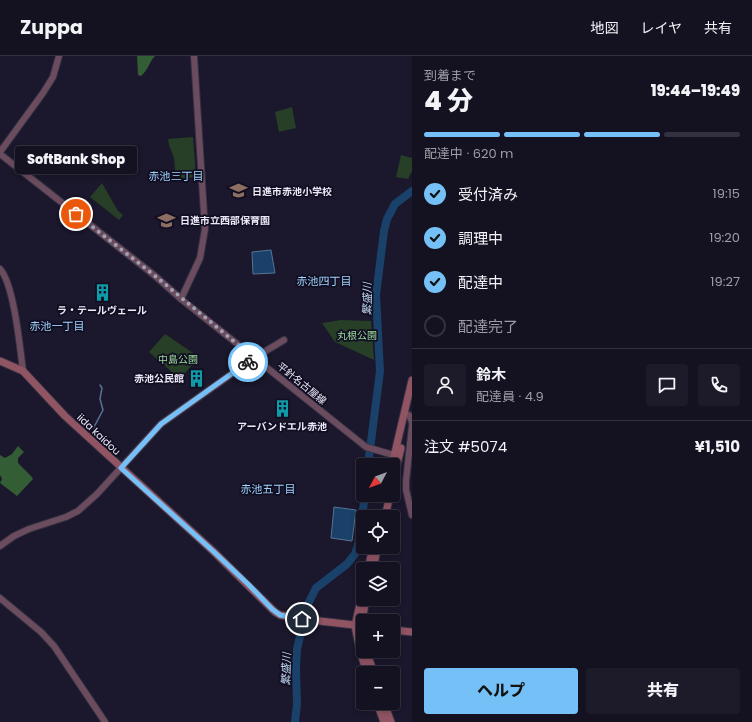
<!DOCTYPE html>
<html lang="ja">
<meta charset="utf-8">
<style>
body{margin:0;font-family:Poppins,"Noto Sans JP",sans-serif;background:#1d1a2a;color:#f1f3f6;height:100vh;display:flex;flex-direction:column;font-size:15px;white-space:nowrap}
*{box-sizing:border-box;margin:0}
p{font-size:13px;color:#9d9da5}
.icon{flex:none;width:22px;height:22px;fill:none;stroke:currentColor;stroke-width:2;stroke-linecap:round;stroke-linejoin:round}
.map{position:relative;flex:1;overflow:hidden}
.sheet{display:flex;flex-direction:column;background:#141121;width:340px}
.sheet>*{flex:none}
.needle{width:26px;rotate:229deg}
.tools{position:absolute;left:356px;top:402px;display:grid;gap:8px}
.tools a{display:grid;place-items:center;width:44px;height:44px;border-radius:4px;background:#141121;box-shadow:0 2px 6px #0003,0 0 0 1px #33313f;font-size:20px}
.pin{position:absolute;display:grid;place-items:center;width:34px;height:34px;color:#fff;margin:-17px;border:2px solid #fff;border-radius:50%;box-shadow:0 1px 4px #0007}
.courier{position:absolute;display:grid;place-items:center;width:40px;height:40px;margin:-20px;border:3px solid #75c0f6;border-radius:50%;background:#fff;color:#222;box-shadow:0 1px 5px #0007}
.bubble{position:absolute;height:28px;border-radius:4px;background:#141121;box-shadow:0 2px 6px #0003,0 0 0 1px #33313f;font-size:13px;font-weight:800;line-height:28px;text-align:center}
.headline em{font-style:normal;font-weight:800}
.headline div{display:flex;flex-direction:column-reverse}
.headline{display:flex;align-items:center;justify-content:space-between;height:68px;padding:0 12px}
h1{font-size:26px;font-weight:800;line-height:30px}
.bar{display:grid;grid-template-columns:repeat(4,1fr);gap:6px 4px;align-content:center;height:48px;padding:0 12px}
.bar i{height:5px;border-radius:3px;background:#33313f}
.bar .active{background:#75c0f6}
.bar p{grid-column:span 4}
.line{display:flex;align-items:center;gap:10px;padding:0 12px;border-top:1px solid #33313f}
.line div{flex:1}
.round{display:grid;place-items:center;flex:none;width:42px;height:42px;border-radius:4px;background:#1d1a2a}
ol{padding:0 12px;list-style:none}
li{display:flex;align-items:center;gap:12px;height:44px}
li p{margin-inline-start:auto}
li .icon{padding:4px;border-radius:50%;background:#75c0f6;color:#111;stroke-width:4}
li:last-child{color:#9d9da5}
li i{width:22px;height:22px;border:2px solid #33313f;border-radius:50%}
.button{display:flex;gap:8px;margin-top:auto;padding:8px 12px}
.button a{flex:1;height:46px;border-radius:4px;background:#75c0f6;color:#111;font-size:16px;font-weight:800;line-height:46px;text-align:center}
.button a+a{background:#1d1a2a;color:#f1f3f6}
header{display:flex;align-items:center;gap:24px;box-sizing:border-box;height:56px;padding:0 20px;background:#141121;border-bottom:1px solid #33313f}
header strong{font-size:19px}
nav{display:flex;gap:22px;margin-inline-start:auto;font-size:14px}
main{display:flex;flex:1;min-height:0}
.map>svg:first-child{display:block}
.green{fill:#263f26}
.forest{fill:#335d34}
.water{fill:#194169;stroke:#587394}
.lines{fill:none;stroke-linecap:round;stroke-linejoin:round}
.stream{stroke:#587394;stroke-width:1.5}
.river{stroke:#194169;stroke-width:8}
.secondary-casing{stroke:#343142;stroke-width:8}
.primary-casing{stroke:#343142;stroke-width:9}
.secondary{stroke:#6b4c5f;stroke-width:6}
.primary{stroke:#905463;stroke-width:7}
.done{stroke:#a2a0b1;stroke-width:4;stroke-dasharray:0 7.2}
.route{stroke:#75c0f6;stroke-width:5}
.labels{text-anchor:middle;stroke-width:3.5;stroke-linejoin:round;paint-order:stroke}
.poi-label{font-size:10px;font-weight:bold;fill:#ebe9f8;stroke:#120e22;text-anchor:start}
.park-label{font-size:10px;fill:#9adb9a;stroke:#120e22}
.street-label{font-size:10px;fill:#ebe9f8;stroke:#120e22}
.neighbourhood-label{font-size:11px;fill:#9dd3fc;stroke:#120e22}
.water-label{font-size:11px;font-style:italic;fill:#bfd7f2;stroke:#120e22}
</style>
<header>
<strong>Zuppa</strong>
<nav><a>地図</a><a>レイヤ</a><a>共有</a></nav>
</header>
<main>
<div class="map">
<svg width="412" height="666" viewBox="0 0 412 666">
<rect width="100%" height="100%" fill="#1b172c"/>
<g class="green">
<polygon points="292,51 296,72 279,76 275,56"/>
<polygon points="193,81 196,121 176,123 174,102 169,89 168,83"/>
<polygon points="401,99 412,102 412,115 408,123 396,121"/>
<polygon points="102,127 118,155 123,159 119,164 90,141"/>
<polygon points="341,264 371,265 374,304 335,286 322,267"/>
<polygon points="165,278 199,301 180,323 149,296"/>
</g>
<g class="forest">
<path d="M137,0H155C149,6 149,13 141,20L138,19Z"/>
<polygon points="18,390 24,396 18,402 18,407 32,421 33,423 17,440 0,427 2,423 0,419 0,399 5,402 12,398"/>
</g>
<g class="water">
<polygon points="271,194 275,217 253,218 252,196"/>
<polygon points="334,451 356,454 352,485 331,482"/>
</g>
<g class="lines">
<polyline class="stream" points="100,329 102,332 100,343 103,354 94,371 95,377 108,392 106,395"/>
<g class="river">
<polyline points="368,409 380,315 376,239 384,175 387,163 395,148 412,135"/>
<polyline points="295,666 297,648 296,612 297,593 307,550 316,532 347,508 355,498 358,489 365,439"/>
</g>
<defs>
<g id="secondary">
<polyline points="0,96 43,37 53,21 59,0"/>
<polyline points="0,98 154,219 181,243 366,391 397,400"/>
<path d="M0,213C14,228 20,292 23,315"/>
<polyline points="181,243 200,202 205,173 194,0"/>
<polyline points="409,359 412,366"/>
<polyline points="412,370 406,425 406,434 412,459"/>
<polyline points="0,490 14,480 29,473 66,461 78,455 97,438 161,368 254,302 284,284"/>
<polyline points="0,542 41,576 54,590 105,666"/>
</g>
<g id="primary">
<polyline points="0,305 23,315 65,360 213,495 275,556 280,559 302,563 363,570"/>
<polyline points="392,409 412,324"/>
<polyline points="393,426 401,392"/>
<polyline points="385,461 390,439"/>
<polyline points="368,513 373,491"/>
<polyline points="373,513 376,499"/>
<polyline points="363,534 355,570 360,595 367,617"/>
<polyline points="393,574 412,576"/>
<polyline points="363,587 361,570 366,543"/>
<polyline points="366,595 374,617"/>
<polyline points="377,647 384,666"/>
<polyline points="384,647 391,666"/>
</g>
</defs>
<use href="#secondary" class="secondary-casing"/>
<use href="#primary" class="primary-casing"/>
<use href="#secondary" class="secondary"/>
<use href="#primary" class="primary"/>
</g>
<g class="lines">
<polyline class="done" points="76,158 154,219 254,302 248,306"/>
<polyline class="route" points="248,306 161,368 121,412 213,495 249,529 272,553 280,559 302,563"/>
</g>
<defs>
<symbol id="school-bare" viewBox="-9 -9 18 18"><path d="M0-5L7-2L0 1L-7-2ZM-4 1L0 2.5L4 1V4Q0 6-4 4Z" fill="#8d6e63" stroke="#120e22" stroke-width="2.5" paint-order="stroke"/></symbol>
<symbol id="building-bare" viewBox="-9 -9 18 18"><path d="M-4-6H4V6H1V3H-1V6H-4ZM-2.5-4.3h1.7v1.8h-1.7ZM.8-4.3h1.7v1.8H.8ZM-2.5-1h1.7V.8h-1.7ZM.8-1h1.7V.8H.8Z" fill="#0f9aa8" stroke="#120e22" stroke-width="2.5" paint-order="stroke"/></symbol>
</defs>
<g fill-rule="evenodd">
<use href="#school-bare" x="226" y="122" width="25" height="25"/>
<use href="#school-bare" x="154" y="152" width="25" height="25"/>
<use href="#building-bare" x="90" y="224" width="25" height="25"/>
<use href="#building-bare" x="184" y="310" width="25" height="25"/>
<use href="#building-bare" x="270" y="340" width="25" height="25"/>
</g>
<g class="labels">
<g class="poi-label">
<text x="252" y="139">日進市赤池小学校</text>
<text x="180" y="168">日進市立西部保育園</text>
<text x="102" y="258" text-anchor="middle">ラ・テールヴェール</text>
<text x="184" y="326" text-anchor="end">赤池公民館</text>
<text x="282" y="374" text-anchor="middle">アーバンドエル赤池</text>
</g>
<g class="park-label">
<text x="357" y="283">丸根公園</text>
<text x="178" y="307">中島公園</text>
</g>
<g class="street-label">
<text transform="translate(302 327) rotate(39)" y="4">平針名古屋線</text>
<text transform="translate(99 378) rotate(43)" y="4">iida kaidou</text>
</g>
<g class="neighbourhood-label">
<text x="176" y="124">赤池三丁目</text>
<text x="324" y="229">赤池四丁目</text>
<text x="57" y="274">赤池一丁目</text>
<text x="268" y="437">赤池五丁目</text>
</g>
<g class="water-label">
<text transform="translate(367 243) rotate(-89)" y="4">繁盛川</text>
<text transform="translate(286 613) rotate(-88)" y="4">繁盛川</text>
</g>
</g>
</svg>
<div class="tools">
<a><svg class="needle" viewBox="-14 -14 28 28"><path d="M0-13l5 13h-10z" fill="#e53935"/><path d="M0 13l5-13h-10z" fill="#9d9da5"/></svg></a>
<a><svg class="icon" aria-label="locate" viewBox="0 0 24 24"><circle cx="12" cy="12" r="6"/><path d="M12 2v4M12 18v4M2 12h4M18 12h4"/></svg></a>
<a><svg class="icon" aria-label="layers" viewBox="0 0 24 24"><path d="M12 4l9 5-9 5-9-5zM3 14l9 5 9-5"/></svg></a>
<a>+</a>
<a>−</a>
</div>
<div class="pin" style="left:76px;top:158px;background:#ea580c"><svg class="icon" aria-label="bag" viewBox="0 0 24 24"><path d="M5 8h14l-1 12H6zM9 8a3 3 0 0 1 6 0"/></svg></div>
<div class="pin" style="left:302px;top:563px;background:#1f2937"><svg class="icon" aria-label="home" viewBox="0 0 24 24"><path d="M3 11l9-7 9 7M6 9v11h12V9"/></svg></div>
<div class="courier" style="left:248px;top:306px"><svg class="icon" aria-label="bike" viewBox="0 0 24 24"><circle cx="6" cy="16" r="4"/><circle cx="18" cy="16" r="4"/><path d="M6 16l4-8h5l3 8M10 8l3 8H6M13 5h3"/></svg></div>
<div class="bubble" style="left:15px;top:90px;width:122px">SoftBank Shop</div>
</div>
<section class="sheet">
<div class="headline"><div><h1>4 分</h1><p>到着まで</p></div><em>19:44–19:49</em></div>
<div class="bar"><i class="active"></i><i class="active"></i><i class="active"></i><i></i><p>配達中 · 620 m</p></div>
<ol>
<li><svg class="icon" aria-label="check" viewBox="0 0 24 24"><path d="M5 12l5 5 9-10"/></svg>受付済み<p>19:15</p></li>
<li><svg class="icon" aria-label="check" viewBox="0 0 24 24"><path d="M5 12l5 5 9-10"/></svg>調理中<p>19:20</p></li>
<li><svg class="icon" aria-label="check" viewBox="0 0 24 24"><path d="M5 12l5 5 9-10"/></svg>配達中<p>19:27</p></li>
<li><i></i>配達完了</li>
</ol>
<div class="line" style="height:72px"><a class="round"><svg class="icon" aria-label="person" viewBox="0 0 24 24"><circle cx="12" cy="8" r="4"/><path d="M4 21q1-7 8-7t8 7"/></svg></a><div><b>鈴木</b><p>配達員 · 4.9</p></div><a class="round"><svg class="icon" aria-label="chat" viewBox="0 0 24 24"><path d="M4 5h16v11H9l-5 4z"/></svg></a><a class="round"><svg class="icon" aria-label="phone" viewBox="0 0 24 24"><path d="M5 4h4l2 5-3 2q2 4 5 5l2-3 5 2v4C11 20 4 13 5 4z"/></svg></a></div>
<div class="line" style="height:52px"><div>注文 #5074</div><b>¥1,510</b></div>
<div class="button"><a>ヘルプ</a><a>共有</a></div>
</section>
</main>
